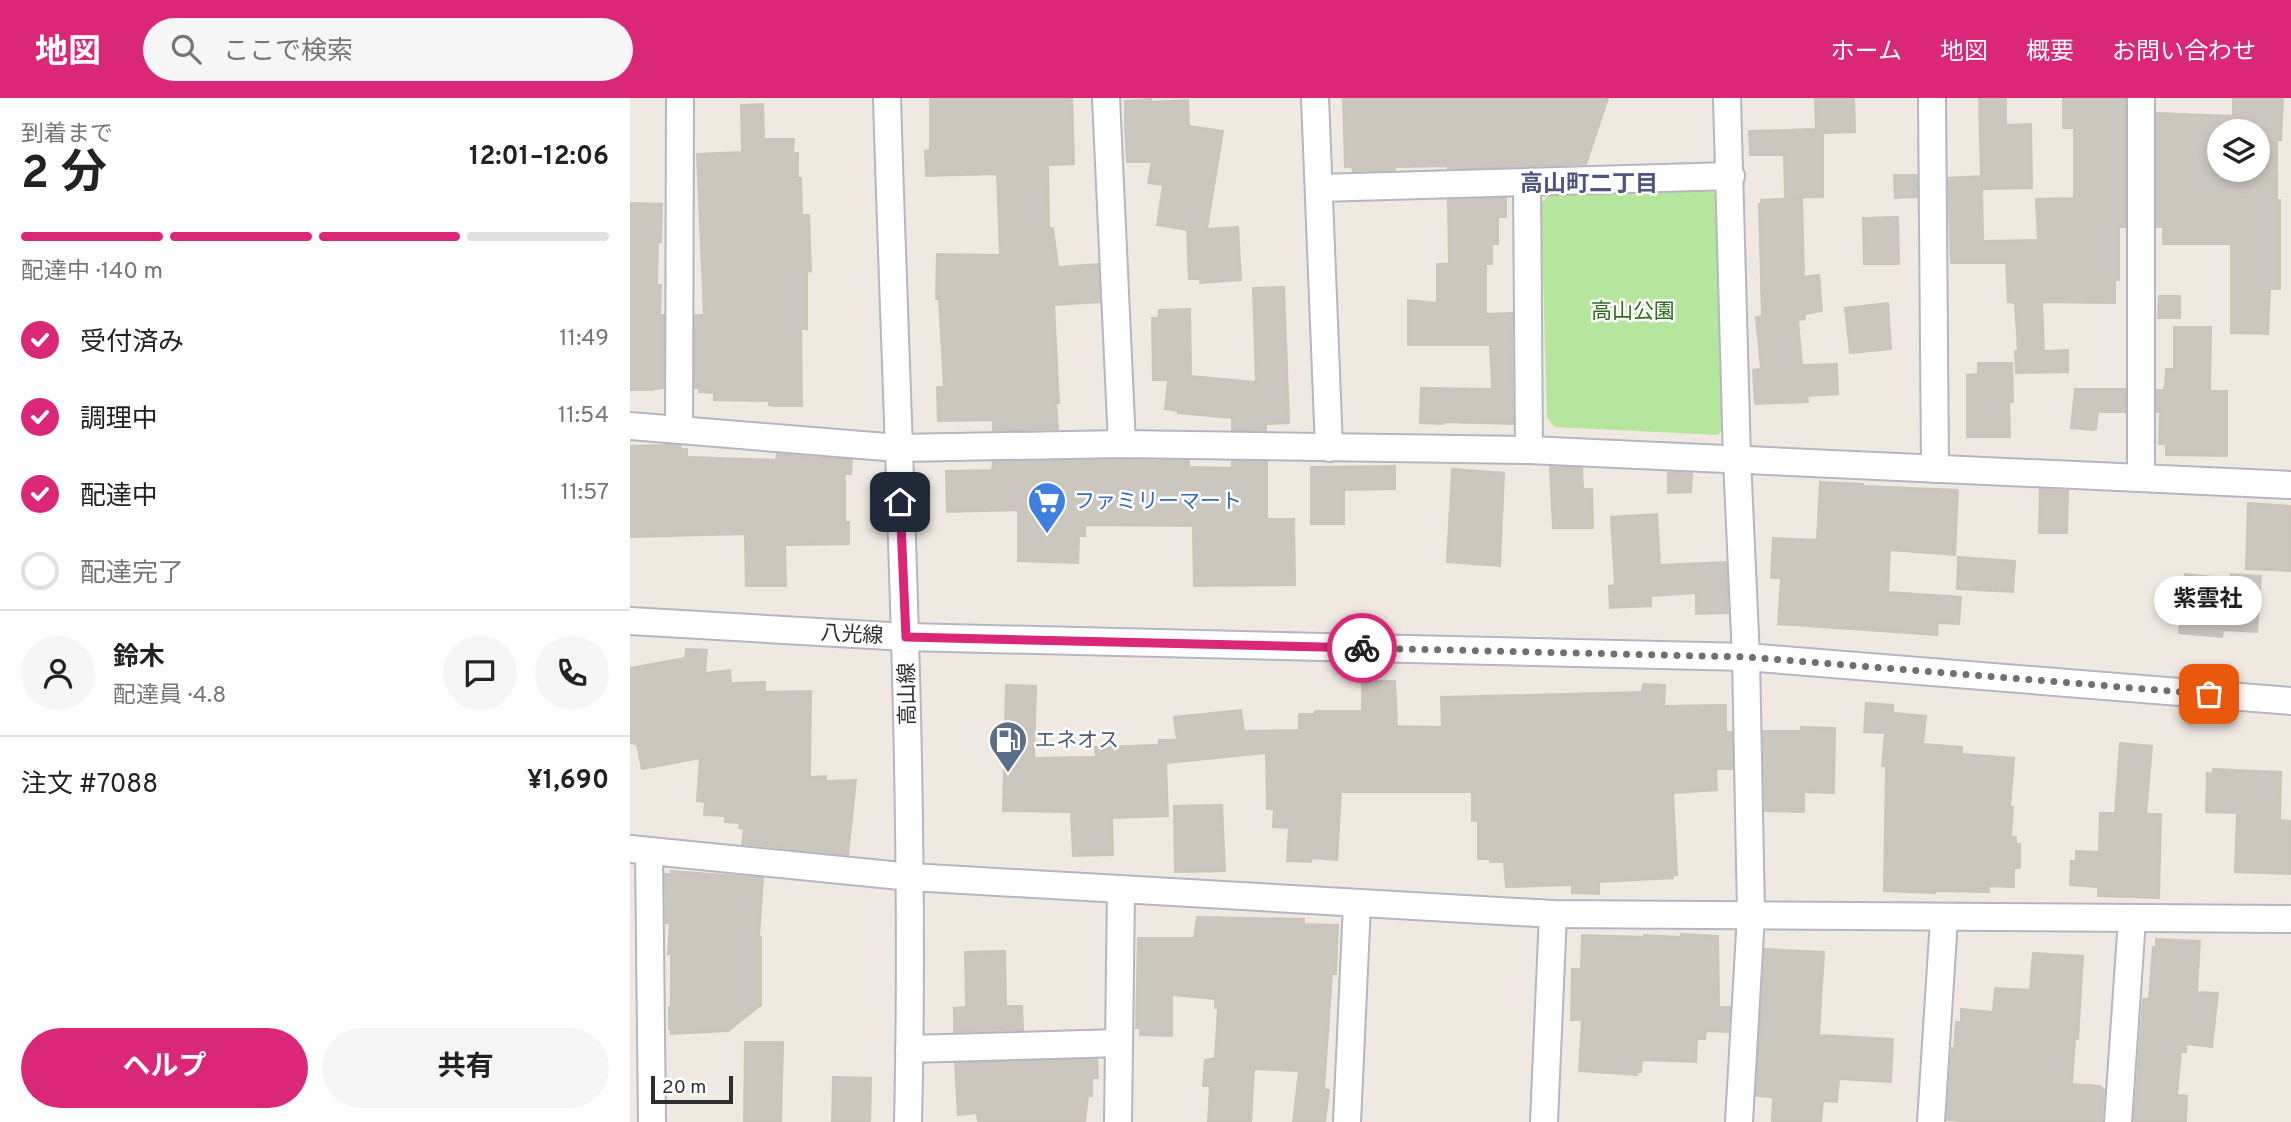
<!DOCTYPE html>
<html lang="ja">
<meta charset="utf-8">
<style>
body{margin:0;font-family:Overpass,"Noto Sans JP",sans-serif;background:#f6f6f6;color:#222;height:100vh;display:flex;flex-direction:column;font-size:26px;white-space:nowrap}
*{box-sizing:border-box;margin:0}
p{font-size:23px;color:#767676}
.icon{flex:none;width:38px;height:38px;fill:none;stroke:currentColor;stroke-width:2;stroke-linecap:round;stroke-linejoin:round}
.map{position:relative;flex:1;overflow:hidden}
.details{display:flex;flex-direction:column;background:#fff;width:630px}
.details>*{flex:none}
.buttons{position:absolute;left:1577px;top:21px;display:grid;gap:14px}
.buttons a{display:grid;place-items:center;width:63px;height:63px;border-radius:50%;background:#fff;box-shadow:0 4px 10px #0003;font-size:35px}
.scale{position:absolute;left:21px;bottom:18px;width:82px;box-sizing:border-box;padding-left:7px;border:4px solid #2e2e2e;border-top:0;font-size:19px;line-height:24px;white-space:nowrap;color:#2e2e2e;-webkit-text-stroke:5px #fff;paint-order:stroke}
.pin{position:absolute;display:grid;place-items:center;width:60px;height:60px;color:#fff;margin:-30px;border-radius:14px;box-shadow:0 4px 10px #0006}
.courier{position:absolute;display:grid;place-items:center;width:70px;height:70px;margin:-35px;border:5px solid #db2777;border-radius:50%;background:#fff;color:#222;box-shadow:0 2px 9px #0007}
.bubble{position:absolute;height:49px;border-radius:24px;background:#fff;box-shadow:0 4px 10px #0003;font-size:23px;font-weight:700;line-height:49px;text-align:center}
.overview em{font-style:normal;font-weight:700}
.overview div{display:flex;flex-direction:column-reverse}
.overview{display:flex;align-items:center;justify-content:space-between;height:119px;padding:0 21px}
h1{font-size:46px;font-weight:700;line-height:52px}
.bar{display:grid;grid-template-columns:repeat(4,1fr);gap:10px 7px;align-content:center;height:84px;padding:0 21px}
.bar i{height:9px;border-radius:5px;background:#e0e0e0}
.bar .selected{background:#db2777}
.bar p{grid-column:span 4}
.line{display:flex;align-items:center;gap:18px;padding:0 21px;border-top:2px solid #e0e0e0}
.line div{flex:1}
.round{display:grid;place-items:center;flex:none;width:74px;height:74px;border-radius:37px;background:#f6f6f6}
ol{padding:0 21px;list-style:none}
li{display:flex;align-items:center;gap:21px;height:77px}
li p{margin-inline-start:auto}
li .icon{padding:7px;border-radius:50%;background:#db2777;color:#fff;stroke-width:4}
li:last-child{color:#767676}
li i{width:38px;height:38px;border:4px solid #e0e0e0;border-radius:50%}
.primary-button{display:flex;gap:14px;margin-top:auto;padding:14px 21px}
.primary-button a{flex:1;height:80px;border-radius:42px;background:#db2777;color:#fff;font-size:28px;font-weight:700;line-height:80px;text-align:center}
.primary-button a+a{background:#f6f6f6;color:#222}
header{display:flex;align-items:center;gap:42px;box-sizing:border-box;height:98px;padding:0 35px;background:#db2777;color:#fff}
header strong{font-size:33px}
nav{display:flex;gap:38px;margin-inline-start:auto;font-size:24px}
.search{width:490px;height:63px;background:#f6f6f6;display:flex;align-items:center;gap:18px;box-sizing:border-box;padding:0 24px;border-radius:38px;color:#767676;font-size:26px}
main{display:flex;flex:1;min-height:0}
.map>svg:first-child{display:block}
.green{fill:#b6e59e}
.building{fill:#cbc7bf;stroke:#cbc5ba;stroke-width:2;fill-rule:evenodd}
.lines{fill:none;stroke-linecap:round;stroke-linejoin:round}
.minor-casing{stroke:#b4b7c1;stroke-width:30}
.minor{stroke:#fff;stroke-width:26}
.done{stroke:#726f6d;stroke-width:7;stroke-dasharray:0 12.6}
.route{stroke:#db2777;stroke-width:9}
.labels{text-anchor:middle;stroke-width:5;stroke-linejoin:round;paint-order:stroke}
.park-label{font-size:21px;fill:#2c6e1b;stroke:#fff}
.shop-label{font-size:21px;fill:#366cbe;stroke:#fff;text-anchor:start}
.street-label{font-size:21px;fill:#2e2e2e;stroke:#fff}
.service-label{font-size:21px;fill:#4e5e75;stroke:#fff;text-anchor:start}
.neighbourhood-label{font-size:23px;font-weight:bold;fill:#4d5680;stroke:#fff}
</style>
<header>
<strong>地図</strong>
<div class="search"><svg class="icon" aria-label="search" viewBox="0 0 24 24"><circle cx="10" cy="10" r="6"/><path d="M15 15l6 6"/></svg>ここで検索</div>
<nav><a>ホーム</a><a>地図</a><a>概要</a><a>お問い合わせ</a></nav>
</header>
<main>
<section class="details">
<div class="overview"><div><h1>2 分</h1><p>到着まで</p></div><em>12:01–12:06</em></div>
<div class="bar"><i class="selected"></i><i class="selected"></i><i class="selected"></i><i></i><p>配達中 · 140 m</p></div>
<ol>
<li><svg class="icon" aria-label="check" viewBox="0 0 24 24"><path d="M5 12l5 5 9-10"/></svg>受付済み<p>11:49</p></li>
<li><svg class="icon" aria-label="check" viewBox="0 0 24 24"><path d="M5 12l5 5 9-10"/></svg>調理中<p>11:54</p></li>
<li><svg class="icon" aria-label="check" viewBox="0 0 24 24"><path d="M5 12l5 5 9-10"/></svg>配達中<p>11:57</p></li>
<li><i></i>配達完了</li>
</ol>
<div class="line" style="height:126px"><a class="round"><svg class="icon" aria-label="person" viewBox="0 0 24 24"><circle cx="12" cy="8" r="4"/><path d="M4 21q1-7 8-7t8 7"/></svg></a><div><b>鈴木</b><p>配達員 · 4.8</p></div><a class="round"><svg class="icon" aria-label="chat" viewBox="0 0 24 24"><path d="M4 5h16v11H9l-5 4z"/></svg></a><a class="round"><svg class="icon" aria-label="phone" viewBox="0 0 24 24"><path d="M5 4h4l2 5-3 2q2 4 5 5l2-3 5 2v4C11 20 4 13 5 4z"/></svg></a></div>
<div class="line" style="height:91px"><div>注文 #7088</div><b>¥1,690</b></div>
<div class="primary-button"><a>ヘルプ</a><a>共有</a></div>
</section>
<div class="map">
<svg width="1661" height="1024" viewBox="0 0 1661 1024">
<rect width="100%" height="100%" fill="#efe9e1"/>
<polygon class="green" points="1082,93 1090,101 1096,328 1088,337 925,329 917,320 911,105 920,96"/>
<g class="building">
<polygon points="300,0 442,0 444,66 418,67 419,130 423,130 428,169 468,166 470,204 424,207 429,305 426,305 428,331 363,333 363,322 308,323 307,289 314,289 309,201 306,201 307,156 370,157 367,76 296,78 295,53 300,52"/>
<polygon points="713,0 978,0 956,66 818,71 818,68 765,69 765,72 723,73 722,69 715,69"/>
<polygon points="1185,0 1224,0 1225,34 1193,35 1193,99 1155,100 1154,57 1120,57 1119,33 1186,31"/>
<polygon points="1349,0 1376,0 1376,27 1401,26 1402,90 1352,91 1353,143 1408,142 1406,101 1444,100 1444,30 1433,30 1433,0 1495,0 1495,129 1489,129 1489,182 1485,182 1485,205 1412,204 1414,253 1438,252 1438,274 1386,275 1385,253 1388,253 1385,205 1378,204 1376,165 1321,165 1318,80 1351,78"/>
<path d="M1603,0H1653L1651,42H1647V102H1650V191H1640L1638,236L1601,235V146H1533V129H1527V15L1603,18ZM1589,33H1628V72H1589Z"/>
<polygon points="521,1 521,4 558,2 559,28 593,33 577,131 608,129 611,182 570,185 570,179 569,181 559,181 557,132 527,127 533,87 518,85 522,64 497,64 495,27 495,3"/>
<polygon points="133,6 134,41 164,41 163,55 168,55 168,80 171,80 172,117 179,117 181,173 177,174 177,231 171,231 172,308 144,308 139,307 139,303 84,302 84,295 69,294 69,290 65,290 65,217 74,217 67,56 112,54 111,7"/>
<polygon points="1264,77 1287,77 1287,99 1265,100"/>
<polygon points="876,100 876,119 868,119 868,146 862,146 862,166 856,166 856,216 882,215 883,326 813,324 813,326 790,325 791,290 862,291 860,247 778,247 778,202 807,205 807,166 819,166 818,102"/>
<polygon points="1172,100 1174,179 1189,177 1192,213 1175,216 1175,221 1168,222 1172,267 1207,266 1208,296 1177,298 1178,304 1125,306 1123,272 1131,271 1126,219 1132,218 1129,106 1131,106 1131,102"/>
<polygon points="0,105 32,106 31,144 28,144 27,187 31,187 30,217 34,217 33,290 23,291 23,292 0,292"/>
<polygon points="1268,119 1269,166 1234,166 1233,120"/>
<polygon points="654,189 659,325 636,326 636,332 602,332 602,320 548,315 548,313 535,311 538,282 523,282 522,220 529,220 529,212 560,211 561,278 626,284 623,190"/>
<polygon points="1529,198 1550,198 1550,220 1528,220"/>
<polygon points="1258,205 1261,251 1220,255 1215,210"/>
<polygon points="1544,229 1581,229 1580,293 1597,293 1597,358 1536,357 1536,346 1529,346 1530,314 1527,314 1527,292 1533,292 1535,288 1536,271 1544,271"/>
<polygon points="1348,265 1382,265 1383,304 1379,304 1380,339 1337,339 1337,277 1348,276"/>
<polygon points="1445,291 1495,291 1495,314 1468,314 1466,331 1463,332 1441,330"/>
<polygon points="39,347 51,348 51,351 57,351 57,359 146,362 147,356 222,362 221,376 215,376 215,424 219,424 219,446 155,447 156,488 116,488 115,436 0,439 0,348"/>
<polygon points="492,362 559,363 559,369 602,370 602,363 637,364 637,421 664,421 665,487 564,488 563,428 455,427 455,438 449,438 448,465 388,463 388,412 317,414 316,373 362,372 363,364"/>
<polygon points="765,368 765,391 714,392 714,426 681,426 681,369"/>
<polygon points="920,369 952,370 953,391 962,391 963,430 923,430"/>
<polygon points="822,371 874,375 870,468 817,464"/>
<polygon points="1038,374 1062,375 1061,394 1038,395"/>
<polygon points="1190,384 1233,386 1233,388 1328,392 1325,457 1260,452 1258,494 1331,499 1329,526 1308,525 1307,537 1148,526 1151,480 1141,480 1143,440 1187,442"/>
<polygon points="1410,391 1438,393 1437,435 1409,435"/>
<polygon points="1618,405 1661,408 1661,473 1616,471"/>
<polygon points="1027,416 1030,467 1096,464 1098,515 1066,516 1066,495 1021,498 1021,508 980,510 979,488 985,487 981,419"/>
<polygon points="1328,459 1385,463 1383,494 1327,491"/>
<polygon points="1555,476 1601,481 1601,476 1631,478 1627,534 1593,532 1592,539 1549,535"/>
<polygon points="56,551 77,552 75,575 100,572 101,585 135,584 135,594 181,593 180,679 196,678 196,683 226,682 218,757 112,746 114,731 109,730 110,725 95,724 95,718 74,717 75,704 67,703 70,660 12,671 7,646 0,645 0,570 55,560"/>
<polygon points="732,583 765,583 767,628 812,629 811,599 1012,594 1013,586 1035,587 1034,608 1096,607 1096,634 1102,634 1102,671 1086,671 1087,692 1043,695 1047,777 1043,777 1043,780 969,784 969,796 942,795 942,787 876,789 874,764 860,764 860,761 848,761 848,723 842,723 842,694 711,694 707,762 681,760 681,764 657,763 659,730 643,729 644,711 637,711 636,655 536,665 538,718 482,720 483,757 443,758 441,714 373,713 376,587 406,588 404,660 466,659 465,649 529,647 529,642 547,642 544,619 611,612 614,633 669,632 669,616 685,616 685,613 732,613"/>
<polygon points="1236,605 1263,607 1263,615 1296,618 1293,646 1332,649 1332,656 1384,660 1380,709 1383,709 1381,739 1386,739 1386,746 1390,746 1390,770 1384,770 1384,789 1359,788 1359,794 1305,793 1305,795 1254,793 1256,668 1252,668 1255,635 1234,634"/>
<polygon points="1171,629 1205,630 1204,695 1174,694 1174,714 1135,713 1133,633 1171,633"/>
<polygon points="1490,645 1522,648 1516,716 1531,716 1529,800 1468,798 1468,789 1440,787 1441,763 1446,763 1446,753 1469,754 1470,715 1485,715"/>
<polygon points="1583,671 1651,674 1650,722 1661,723 1661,776 1605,774 1607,715 1576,714 1577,675 1583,676"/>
<polygon points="592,707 595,773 545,774 544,708"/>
<polygon points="41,773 133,780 129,839 131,839 131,907 98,933 41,936 41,931 39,931 39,909 41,909 41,856 38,856 40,826 36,825 35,776 42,776"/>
<polygon points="567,819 674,821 674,826 708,827 706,876 702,876 697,949 694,991 699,992 695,1024 663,1024 669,973 624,971 621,1024 578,1024 580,988 573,988 575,962 585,960 588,910 585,910 585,901 542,897 542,938 510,937 510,930 506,930 508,840 564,840"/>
<polygon points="1051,836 1088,838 1089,909 1100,909 1098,934 1076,933 1075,941 1067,941 1066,964 1012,962 1011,974 1006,974 1007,977 949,973 952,922 941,922 942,871 951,871 952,837 1014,839 1014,837 1051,839"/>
<polygon points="1526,841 1570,843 1567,894 1588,895 1582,949 1556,946 1556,954 1551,954 1547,997 1557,998 1556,1024 1504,1024 1513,901 1519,901 1523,849 1526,849"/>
<polygon points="1135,851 1194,854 1189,937 1263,941 1261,984 1209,981 1207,1004 1193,1003 1191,1024 1142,1024 1143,999 1126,998"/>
<polygon points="375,853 376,908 392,908 393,932 324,934 324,910 336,909 335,854"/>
<polygon points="1403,855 1453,858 1448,941 1445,941 1442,986 1470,988 1474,992 1472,1024 1344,1024 1317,1022 1322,950 1324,950 1326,924 1331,924 1331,911 1363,914 1365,890 1400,892"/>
<polygon points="115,944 153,944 151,1024 114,1024"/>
<polygon points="467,961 468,980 462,980 462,998 458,998 455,1024 348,1024 347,1015 328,1017 325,965"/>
<polygon points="203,979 241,980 240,1024 202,1024"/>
</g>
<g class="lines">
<defs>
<g id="minor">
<path d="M257,0C267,341 286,682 278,1024"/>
<polyline points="476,0 492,346"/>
<polyline points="685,0 699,350"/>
<polyline points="1097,0 1107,361 1116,559 1121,817 1109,1024"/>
<polyline points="1302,0 1305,371"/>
<polyline points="1511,0 1511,380"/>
<polyline points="897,84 899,352"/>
<polyline points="690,90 1101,78"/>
<polyline points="0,328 268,350 492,346 899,352 1661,387"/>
<polyline points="49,331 50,0"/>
<polyline points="0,523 276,539 1116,559 1661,603"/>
<polyline points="0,751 281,779 923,816 1661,821"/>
<polyline points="19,754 22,1024"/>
<polyline points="279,951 489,945"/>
<polyline points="488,1024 491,792"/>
<polyline points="717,1024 727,806"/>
<polyline points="914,1024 923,816"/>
<polyline points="1301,1024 1314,821"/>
<polyline points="1488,1024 1502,821"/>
</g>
</defs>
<use href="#minor" class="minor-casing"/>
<use href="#minor" class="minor"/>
</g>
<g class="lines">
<polyline class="done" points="732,550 1116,559 1579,596"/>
<polyline class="route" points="270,404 276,539 732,550"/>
</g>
<defs>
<symbol id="supermarket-pin" viewBox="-11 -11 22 30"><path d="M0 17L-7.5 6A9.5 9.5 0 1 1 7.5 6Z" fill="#3f7fe0" stroke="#fff"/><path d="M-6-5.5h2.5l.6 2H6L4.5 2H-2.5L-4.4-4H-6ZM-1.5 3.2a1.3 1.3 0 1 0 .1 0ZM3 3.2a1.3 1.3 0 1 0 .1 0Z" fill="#fff"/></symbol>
<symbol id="fuel-pin" viewBox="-11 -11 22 30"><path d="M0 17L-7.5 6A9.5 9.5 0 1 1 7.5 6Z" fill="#5c6f8a" stroke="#fff"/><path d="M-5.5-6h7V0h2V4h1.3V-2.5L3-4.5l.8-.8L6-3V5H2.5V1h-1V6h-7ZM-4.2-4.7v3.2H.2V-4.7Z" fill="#fff"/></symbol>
</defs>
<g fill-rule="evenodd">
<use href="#supermarket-pin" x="395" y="381" width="44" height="60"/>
<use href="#fuel-pin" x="356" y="620" width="44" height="60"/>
</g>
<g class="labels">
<g class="park-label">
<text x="1003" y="220">高山公園</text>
</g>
<g class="shop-label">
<text x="444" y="410">ファミリーマート</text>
</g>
<g class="street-label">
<text transform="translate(222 536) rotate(3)" y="7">八光線</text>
<text transform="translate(277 596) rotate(-91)" y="7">高山線</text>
</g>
<g class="service-label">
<text x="405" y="649">エネオス</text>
</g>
<g class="neighbourhood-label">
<text x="959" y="93">高山町二丁目</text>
</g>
</g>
</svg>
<div class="buttons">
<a><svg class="icon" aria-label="layers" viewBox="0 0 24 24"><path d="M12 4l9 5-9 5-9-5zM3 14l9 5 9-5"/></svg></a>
</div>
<div class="scale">20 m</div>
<div class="pin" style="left:1579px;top:596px;background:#ea580c"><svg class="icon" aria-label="bag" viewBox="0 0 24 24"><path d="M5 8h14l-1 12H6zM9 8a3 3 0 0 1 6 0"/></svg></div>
<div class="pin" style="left:270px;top:404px;background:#1f2937"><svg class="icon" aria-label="home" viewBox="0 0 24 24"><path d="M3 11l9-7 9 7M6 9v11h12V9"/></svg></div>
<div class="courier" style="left:732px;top:550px"><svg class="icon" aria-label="bike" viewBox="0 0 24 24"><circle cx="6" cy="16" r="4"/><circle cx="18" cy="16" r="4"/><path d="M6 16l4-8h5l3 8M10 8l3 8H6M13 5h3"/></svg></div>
<div class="bubble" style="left:1524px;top:478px;width:108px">紫雲社</div>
</div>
</main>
